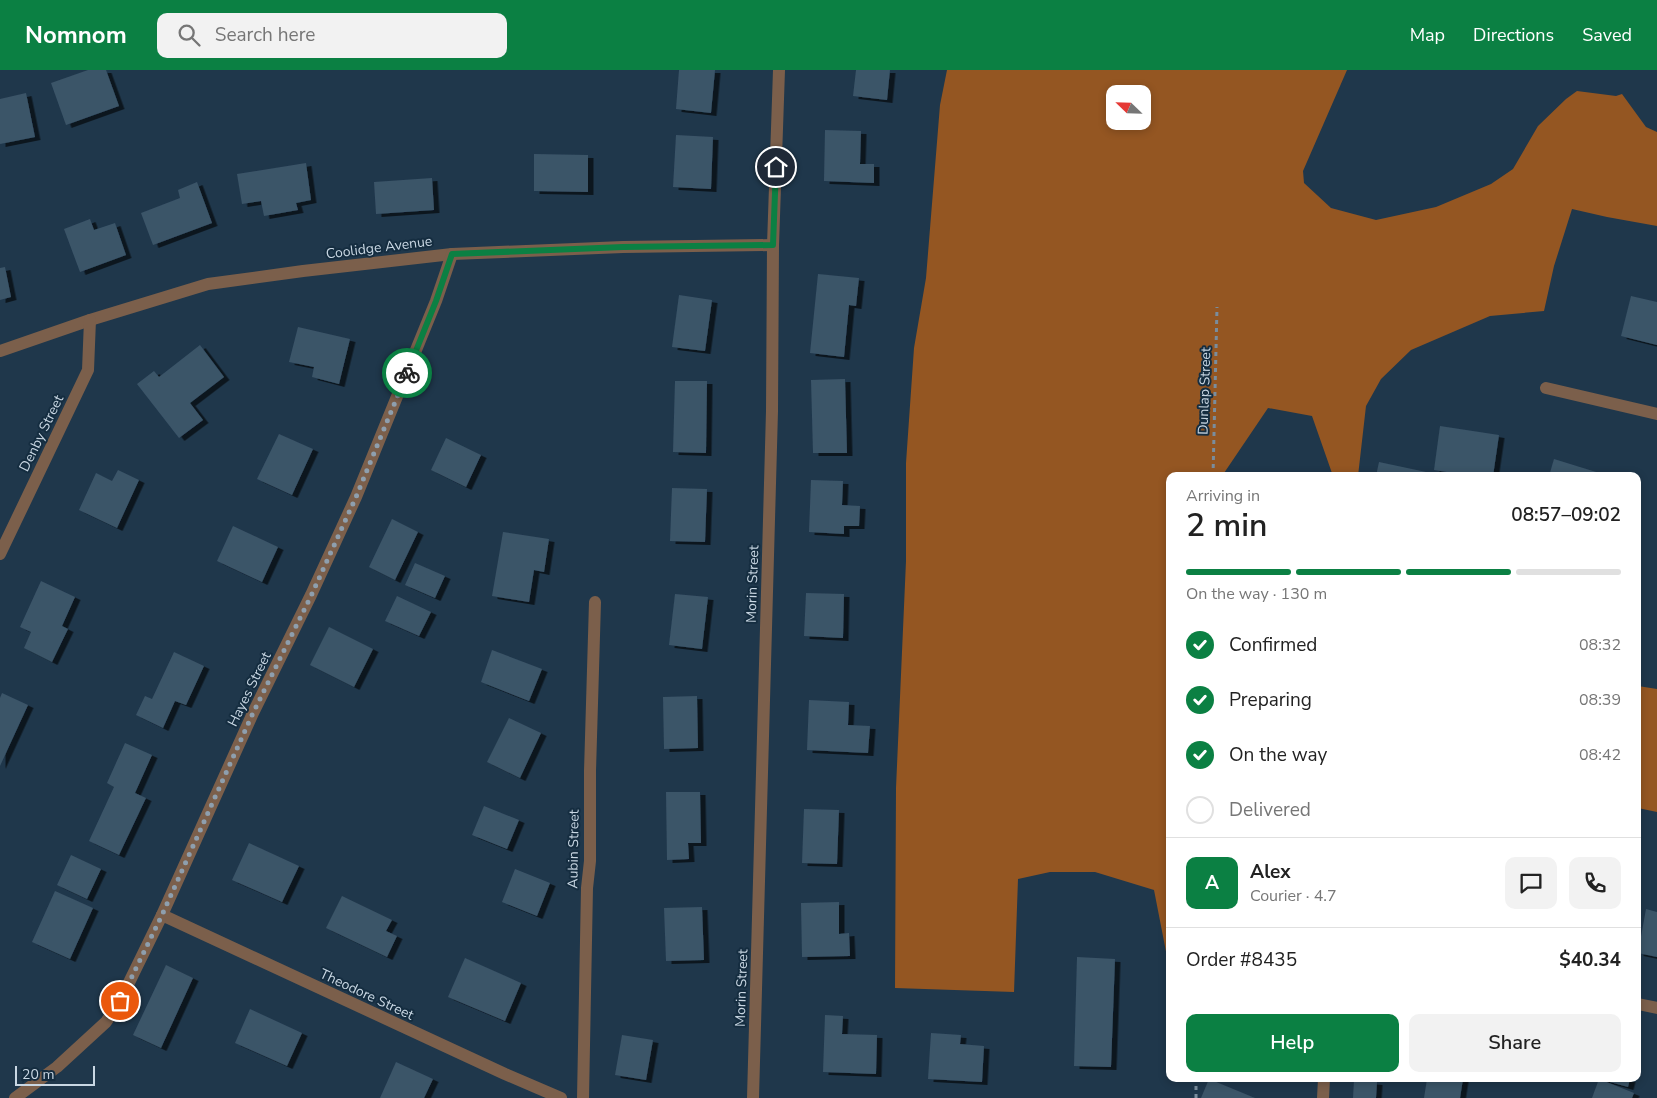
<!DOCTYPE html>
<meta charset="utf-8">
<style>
body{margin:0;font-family:"Nunito Sans",sans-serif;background:#f2f2f2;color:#222;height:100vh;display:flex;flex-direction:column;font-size:19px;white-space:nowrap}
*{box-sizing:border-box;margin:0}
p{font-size:16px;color:#767676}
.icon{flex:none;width:28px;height:28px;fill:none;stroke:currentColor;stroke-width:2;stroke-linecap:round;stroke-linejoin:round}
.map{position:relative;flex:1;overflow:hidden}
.details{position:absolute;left:1166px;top:402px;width:475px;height:610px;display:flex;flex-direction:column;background:#fff;border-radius:10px;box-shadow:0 2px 8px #0003}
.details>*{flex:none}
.needle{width:32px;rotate:293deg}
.controls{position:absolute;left:1106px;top:15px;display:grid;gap:10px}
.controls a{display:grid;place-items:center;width:45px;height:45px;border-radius:10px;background:#fff;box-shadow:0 2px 8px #0003;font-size:25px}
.scale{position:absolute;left:15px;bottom:12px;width:80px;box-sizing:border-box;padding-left:5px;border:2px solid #c9d7e3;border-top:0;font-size:14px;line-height:18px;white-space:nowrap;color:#c9d7e3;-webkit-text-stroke:4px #152d40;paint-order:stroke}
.pin{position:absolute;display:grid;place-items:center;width:42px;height:42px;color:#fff;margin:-21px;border:2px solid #fff;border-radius:50%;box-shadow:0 1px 5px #0007}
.courier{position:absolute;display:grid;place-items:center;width:50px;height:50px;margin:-25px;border:4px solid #0b8043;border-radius:50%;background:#fff;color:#222;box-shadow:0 1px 6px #0007}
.headline em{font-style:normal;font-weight:600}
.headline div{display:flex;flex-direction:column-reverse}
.headline{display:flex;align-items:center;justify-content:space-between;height:85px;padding:0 20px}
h1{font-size:32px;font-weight:600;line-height:38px}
.bar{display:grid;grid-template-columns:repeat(4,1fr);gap:8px 5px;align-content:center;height:60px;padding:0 20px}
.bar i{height:6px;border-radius:4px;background:#e0e0e0}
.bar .current{background:#0b8043}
.bar p{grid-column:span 4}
.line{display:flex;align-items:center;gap:12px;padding:0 20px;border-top:1px solid #e0e0e0}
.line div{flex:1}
.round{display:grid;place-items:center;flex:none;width:52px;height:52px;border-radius:10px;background:#f2f2f2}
ol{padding:0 20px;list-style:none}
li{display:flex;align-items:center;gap:15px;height:55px}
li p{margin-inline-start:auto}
li .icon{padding:5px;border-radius:50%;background:#0b8043;color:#fff;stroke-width:4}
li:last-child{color:#767676}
li i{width:28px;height:28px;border:2px solid #e0e0e0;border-radius:50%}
.action{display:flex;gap:10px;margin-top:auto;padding:10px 20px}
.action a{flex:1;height:58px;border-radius:10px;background:#0b8043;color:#fff;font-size:20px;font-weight:600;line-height:58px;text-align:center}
.action a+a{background:#f2f2f2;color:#222}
header{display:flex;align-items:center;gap:30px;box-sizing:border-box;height:70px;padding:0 25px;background:#0b8043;color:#fff}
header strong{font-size:24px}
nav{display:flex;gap:28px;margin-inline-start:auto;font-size:18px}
.search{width:350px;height:45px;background:#f2f2f2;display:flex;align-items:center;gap:12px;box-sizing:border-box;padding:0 18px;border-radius:10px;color:#767676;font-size:19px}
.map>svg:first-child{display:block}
.forest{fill:#945622;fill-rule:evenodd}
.building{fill:#3b5468;filter:url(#shadow)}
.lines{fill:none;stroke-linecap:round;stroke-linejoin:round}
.path{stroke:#7a8d9d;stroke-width:3;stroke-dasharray:4 4;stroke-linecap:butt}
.minor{stroke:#7b5f4b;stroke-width:12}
.done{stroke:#8e9fae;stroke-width:5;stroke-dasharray:0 9}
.route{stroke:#0b8043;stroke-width:6}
.labels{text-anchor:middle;stroke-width:4;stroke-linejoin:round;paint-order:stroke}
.street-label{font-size:14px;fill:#c9d7e3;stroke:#152d40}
</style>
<header>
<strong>Nomnom</strong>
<div class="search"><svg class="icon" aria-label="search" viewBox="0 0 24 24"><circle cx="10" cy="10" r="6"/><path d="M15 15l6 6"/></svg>Search here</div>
<nav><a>Map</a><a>Directions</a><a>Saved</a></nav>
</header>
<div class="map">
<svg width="1657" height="1028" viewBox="0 0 1657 1028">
<defs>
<filter id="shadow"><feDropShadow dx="5.5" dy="3" stdDeviation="0" flood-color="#0009"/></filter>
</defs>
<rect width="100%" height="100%" fill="#1f374b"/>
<g class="forest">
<path d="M947,0H1347L1303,101L1304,113L1331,138L1376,150L1436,137L1491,114L1513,99L1538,56L1566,29L1577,21L1616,26L1622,24L1646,57L1657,62V156L1607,147L1572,139L1554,196L1544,241L1490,246L1411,280L1381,309L1366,336L1358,406H1333L1312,346L1268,338L1222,406H1170L1169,897L1154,820L1095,802H1050L1018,809L1014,922L895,918L896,718L906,491V393L914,278L926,208L940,35ZM1115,24H1142V51H1115Z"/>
<polygon points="1638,616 1657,619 1657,742 1638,738"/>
</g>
<g class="building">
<polygon points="88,0 106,0 119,36 66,55 51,13"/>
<polygon points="679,0 715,0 711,43 676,39"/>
<polygon points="856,0 890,0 887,30 853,26"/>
<polygon points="26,23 35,67 0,74 0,29"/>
<polygon points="825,60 861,61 860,94 874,94 874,113 824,111"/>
<polygon points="676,65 713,67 711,119 673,117"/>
<polygon points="534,84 588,85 588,122 534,121"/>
<polygon points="306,93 311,130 296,133 298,140 264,146 261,131 242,134 237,104"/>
<polygon points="432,108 434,140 376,144 374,112"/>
<polygon points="197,112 212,153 153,175 141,143 180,128 178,120"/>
<polygon points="90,149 94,160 115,153 126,185 80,202 64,159"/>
<polygon points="5,197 11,227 0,230 0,198"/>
<polygon points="818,204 859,208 856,236 849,235 844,287 810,283"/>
<polygon points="679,225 712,230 705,281 672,277"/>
<polygon points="1631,226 1657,232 1657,275 1621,266"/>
<polygon points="298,257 350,269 339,314 312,307 314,297 289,292"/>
<polygon points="200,275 224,307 190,333 203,350 179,368 137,314 154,301 159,307"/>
<polygon points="845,309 847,383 813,383 811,310"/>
<polygon points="675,311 707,311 706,383 673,382"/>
<polygon points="1440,356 1499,365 1493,406 1472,406 1434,400"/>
<polygon points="279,364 313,379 292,425 257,409"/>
<polygon points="446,368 481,385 466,417 431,400"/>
<polygon points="1554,389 1609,406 1549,406"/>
<polygon points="1379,392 1426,402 1425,406 1376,406"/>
<polygon points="118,400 139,410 117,458 79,440 96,403 112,411"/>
<polygon points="811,410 843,411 842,435 860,436 859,456 844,456 844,464 809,462"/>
<polygon points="672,418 707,419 705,472 670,471"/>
<polygon points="392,449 418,462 395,510 369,497"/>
<polygon points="233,456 278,477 262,512 217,491"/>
<polygon points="503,462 549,469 544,502 534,500 529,532 492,526"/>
<polygon points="415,493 445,506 435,528 405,515"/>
<polygon points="41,511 75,527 62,556 68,559 52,592 24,578 31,562 20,557"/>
<polygon points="806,523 844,524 843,568 804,566"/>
<polygon points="675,524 708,527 702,579 669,575"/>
<polygon points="397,526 431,542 419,566 385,551"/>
<polygon points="329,557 373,579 354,617 310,595"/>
<polygon points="492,580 542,599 529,631 481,612"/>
<polygon points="174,582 204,596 186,635 175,631 163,658 136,645 145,626 152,629"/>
<polygon points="2,623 28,635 0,696 0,628"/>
<polygon points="697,626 698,678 664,679 663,627"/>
<polygon points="809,630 849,632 848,655 870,656 868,683 807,680"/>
<polygon points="509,648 541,663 520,708 487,692"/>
<polygon points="125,673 152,685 135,723 146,728 119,785 89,771 114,717 107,713"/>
<polygon points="666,722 700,722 701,773 688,773 689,789 667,790"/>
<polygon points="484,736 519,750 507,779 472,765"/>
<polygon points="804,739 839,740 837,794 802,793"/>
<polygon points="249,773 299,796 282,832 232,810"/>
<polygon points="71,785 101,799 87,829 57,815"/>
<polygon points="515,799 550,813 537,846 502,832"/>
<polygon points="55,821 93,838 70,889 32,872"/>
<polygon points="342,826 392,850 386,861 397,866 387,887 326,858"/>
<polygon points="839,832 839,864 849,863 850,886 802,887 801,833"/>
<polygon points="702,837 704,890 666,891 664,838"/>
<polygon points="1646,839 1657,842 1657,887 1638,883"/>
<polygon points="1077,887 1115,889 1111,997 1074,996"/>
<polygon points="465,888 521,913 505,951 448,927"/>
<polygon points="166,895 193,908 161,978 133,965"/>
<polygon points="250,939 302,963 287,996 235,973"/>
<polygon points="825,945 843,946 842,964 877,965 876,1004 823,1002"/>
<polygon points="931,963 961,965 960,974 984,976 982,1012 928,1009"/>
<polygon points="622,965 653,970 646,1010 615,1005"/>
<polygon points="396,992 433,1009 424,1028 380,1028"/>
<polygon points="1209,1009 1255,1028 1201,1028"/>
<polygon points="1427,1009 1463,1009 1460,1028 1424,1028"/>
<polygon points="1599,1009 1630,1009 1628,1017"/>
<polygon points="1599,1009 1634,1023 1632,1028 1592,1028"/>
<polygon points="1354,1010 1377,1012 1376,1028 1353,1028"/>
</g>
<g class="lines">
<g class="path">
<polyline points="1213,406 1217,237"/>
<polyline points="1196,1028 1196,1009"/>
</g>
<g class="minor">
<polyline points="0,281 90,250 208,214 303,201 452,184 623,177 773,175"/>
<polyline points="1546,318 1657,344"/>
<polyline points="0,484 88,300 90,250"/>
<polyline points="162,845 505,1004 561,1028"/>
<polyline points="1638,934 1657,938"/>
<polyline points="15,1028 57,997 106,952 120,931 162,845 253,643 311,525 356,427 436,231 452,184"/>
<polyline points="583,1028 587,818 590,791 590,701 595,532"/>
<polyline points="753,1028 772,341 773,175 779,0"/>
<polyline points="1323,1028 1324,1009"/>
</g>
</g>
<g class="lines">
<polyline class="done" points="120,931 162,845 253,643 311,526 356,427 407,303"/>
<polyline class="route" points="407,303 436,231 452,184 623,177 773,175 776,97"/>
</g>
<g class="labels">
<g class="street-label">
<text transform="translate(379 177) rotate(-7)" y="5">Coolidge Avenue</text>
<text transform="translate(1204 321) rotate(-88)" y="5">Dunlap Street</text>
<text transform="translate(41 363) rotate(-64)" y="5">Denby Street</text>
<text transform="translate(752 514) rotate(-88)" y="5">Morin Street</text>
<text transform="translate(249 619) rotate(-64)" y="5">Hayes Street</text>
<text transform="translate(573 779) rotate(-89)" y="5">Aubin Street</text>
<text transform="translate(741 918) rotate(-88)" y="5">Morin Street</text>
<text transform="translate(367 924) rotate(25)" y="5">Theodore Street</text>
</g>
</g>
</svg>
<div class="controls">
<a><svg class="needle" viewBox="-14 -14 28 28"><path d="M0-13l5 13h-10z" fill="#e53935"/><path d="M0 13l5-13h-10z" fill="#767676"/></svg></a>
</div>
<div class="scale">20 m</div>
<div class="pin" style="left:120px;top:931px;background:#ea580c"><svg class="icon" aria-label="bag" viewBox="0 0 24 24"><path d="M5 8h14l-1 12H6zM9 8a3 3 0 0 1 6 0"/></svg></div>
<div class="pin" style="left:776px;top:97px;background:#1f2937"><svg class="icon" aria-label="home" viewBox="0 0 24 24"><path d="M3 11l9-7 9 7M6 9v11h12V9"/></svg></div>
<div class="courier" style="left:407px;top:303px"><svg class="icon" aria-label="bike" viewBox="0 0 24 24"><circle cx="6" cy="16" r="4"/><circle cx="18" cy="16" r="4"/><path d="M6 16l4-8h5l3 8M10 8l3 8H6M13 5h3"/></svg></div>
<section class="details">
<div class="headline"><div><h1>2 min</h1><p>Arriving in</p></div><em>08:57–09:02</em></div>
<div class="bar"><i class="current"></i><i class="current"></i><i class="current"></i><i></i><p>On the way · 130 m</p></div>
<ol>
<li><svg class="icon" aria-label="check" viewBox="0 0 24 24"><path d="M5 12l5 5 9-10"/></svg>Confirmed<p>08:32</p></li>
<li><svg class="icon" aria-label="check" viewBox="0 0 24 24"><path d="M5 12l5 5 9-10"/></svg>Preparing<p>08:39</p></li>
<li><svg class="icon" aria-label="check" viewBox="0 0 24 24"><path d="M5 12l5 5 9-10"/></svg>On the way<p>08:42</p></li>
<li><i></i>Delivered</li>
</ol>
<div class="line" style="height:90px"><b class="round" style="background:#0b8043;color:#fff">A</b><div><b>Alex</b><p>Courier · 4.7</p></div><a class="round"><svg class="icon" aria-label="chat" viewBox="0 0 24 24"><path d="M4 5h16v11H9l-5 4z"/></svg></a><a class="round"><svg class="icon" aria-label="phone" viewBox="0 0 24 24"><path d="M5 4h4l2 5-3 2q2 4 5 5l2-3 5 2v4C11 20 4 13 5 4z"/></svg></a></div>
<div class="line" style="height:65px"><div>Order #8435</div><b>$40.34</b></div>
<div class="action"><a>Help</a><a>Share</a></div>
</section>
</div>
